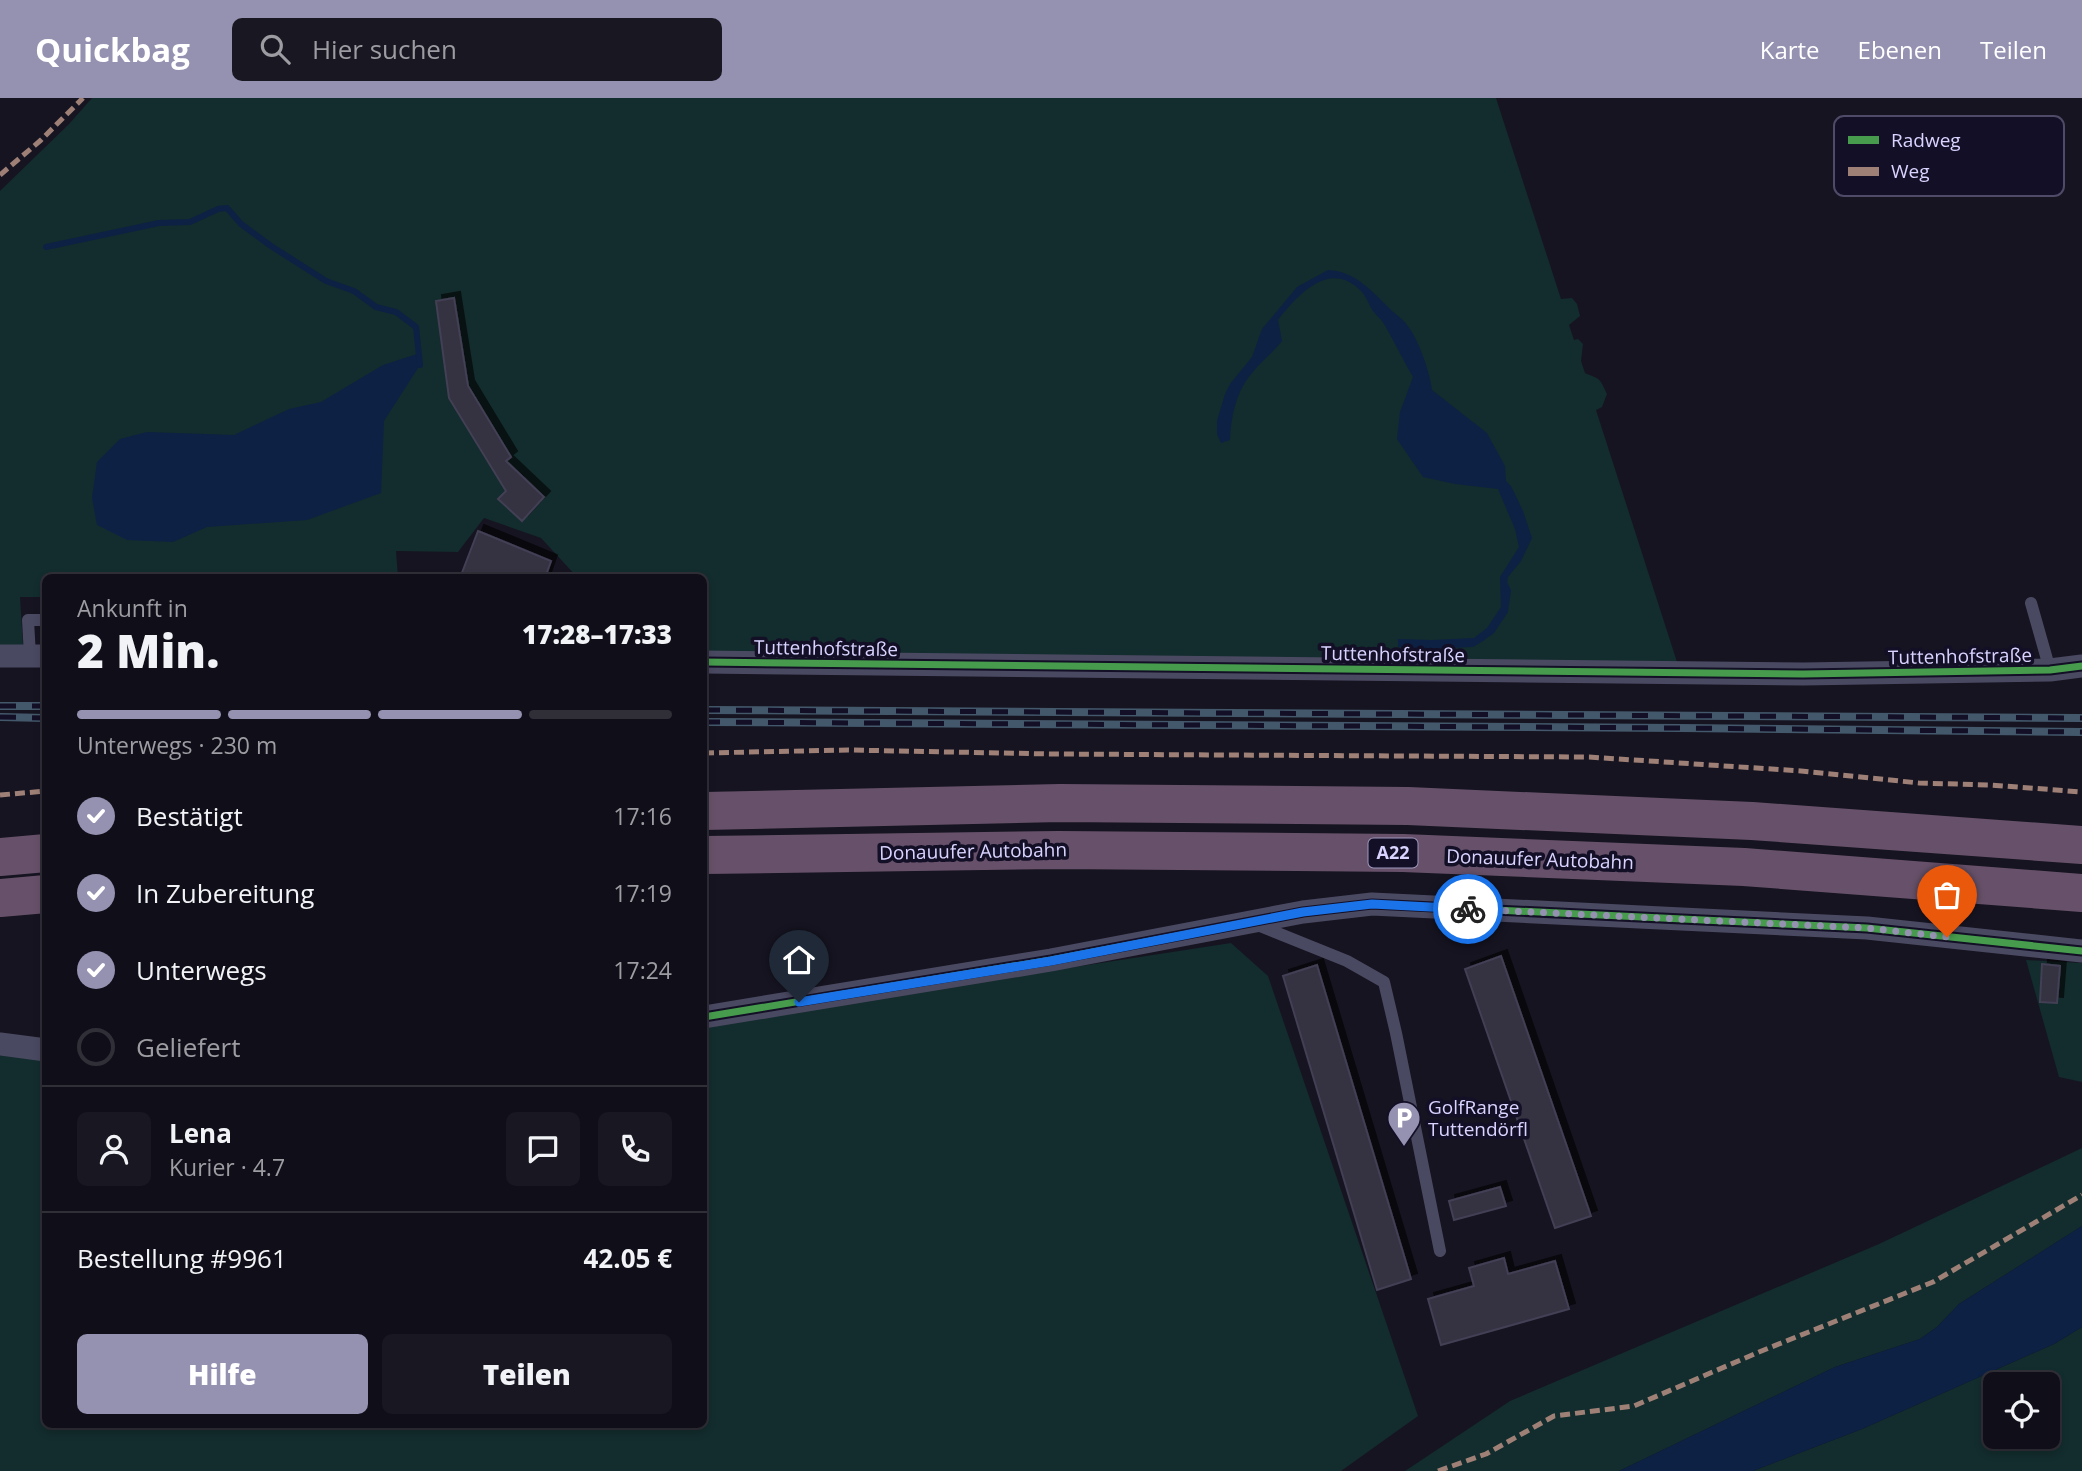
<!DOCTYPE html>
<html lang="de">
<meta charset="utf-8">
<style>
body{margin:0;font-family:"Open Sans",sans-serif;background:#191822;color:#f1f3f6;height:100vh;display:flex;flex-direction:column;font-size:26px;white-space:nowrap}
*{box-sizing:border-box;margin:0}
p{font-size:23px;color:#9c9ca2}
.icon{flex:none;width:38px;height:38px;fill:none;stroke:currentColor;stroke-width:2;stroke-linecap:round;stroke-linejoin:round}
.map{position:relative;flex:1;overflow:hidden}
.side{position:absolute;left:42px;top:476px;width:665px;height:854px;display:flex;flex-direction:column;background:#100f19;border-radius:10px;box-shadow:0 4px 10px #0003,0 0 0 2px #302f38}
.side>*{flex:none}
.fabs{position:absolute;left:1983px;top:1274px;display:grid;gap:14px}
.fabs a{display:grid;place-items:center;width:77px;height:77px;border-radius:10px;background:#100f19;box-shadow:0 4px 10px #0003,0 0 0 2px #302f38;font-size:35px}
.pin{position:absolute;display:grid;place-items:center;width:60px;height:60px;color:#fff;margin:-72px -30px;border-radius:50% 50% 50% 0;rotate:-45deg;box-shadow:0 0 7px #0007}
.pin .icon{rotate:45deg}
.courier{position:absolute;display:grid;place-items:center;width:70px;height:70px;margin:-35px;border:5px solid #1a73e8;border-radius:50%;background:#fff;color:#222;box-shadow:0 2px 9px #0007}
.overview em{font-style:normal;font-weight:800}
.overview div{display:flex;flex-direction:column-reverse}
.overview{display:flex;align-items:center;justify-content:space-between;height:119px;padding:0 35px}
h1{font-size:46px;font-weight:800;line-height:52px}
.bar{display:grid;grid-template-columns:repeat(4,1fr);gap:10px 7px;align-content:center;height:84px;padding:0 35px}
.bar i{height:9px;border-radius:5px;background:#302f38}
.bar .selected{background:#9591b1}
.bar p{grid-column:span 4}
.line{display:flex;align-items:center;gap:18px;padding:0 35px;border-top:2px solid #302f38}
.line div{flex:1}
.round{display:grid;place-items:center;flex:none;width:74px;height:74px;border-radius:10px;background:#191822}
ol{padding:0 35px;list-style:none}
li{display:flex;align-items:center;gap:21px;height:77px}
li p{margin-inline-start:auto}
li .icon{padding:7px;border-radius:50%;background:#9591b1;color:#fff;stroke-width:4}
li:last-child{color:#9c9ca2}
li i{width:38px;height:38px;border:4px solid #302f38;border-radius:50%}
.action{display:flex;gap:14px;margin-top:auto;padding:14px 35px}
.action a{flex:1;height:80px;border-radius:10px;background:#9591b1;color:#fff;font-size:28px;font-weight:800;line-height:80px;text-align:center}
.action a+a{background:#191822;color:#f1f3f6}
header{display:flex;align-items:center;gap:42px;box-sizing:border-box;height:98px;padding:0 35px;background:#9591b1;color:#fff}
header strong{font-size:33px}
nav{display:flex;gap:38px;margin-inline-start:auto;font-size:24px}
.search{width:490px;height:63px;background:#191822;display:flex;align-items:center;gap:18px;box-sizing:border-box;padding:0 24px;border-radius:10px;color:#9c9ca2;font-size:26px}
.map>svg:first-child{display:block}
.green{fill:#132c2d;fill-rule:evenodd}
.water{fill:#0d2144}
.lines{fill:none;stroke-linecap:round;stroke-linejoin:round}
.stream{stroke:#0d2144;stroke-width:6}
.building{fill:#343243;stroke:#433f54;stroke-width:2;filter:url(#shadow)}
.service{stroke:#4a4962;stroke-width:12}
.minor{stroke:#4a4962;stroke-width:23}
.motorway{stroke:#67516a;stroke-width:38}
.rail-casing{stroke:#43596b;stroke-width:8}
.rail{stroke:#130f26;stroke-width:5;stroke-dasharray:16;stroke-linecap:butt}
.quiet{stroke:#9e8076;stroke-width:5;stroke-dasharray:10 5;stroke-linecap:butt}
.cycleway-casing{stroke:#130f26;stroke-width:11}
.cycleway{stroke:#469c4c;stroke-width:7}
.done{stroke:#9591b1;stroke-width:7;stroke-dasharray:0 12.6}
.route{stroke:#1a73e8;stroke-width:9}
.labels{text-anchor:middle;stroke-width:7;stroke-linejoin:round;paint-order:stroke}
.shield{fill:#130f26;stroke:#9e99be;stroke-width:2}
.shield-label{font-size:18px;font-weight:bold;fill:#d9d4ff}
.street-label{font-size:19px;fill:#d9d4ff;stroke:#130f26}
.poi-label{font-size:19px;fill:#d9d4ff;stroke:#130f26;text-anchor:start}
.key{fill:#130f26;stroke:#4e4a67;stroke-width:2}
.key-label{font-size:19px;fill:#d9d4ff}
</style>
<header>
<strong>Quickbag</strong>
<div class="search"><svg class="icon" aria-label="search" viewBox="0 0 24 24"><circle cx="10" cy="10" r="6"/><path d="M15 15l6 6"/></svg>Hier suchen</div>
<nav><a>Karte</a><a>Ebenen</a><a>Teilen</a></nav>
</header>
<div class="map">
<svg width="2082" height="1373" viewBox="0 0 2082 1373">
<defs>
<filter id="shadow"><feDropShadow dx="6" dy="-6" stdDeviation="0" flood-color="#0009"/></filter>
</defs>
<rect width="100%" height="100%" fill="#161421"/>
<g class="green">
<path d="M92,0H1496L1561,201L1572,200L1577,206L1580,218L1569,227L1574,242L1578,241L1583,246L1581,263L1585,275C1601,282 1599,279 1607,296L1602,309L1596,312L1678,567L704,556V480L577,479L541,440L484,420L458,454L396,453L398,479L46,480L45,499H20L23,547H0V93L69,26Z"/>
<polygon points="1231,845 1268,878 1418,1318 1341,1373 0,1373 0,953 45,959 46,1326 704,1326 704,926"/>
<polygon points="2026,862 2082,865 2082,984 2059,979"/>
<polygon points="2082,1050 2082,1128 1959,1206 1937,1229 1920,1241 1835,1269 1619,1373 1405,1373 1510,1303 1879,1146"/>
<path d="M2082,1229V1373H1753L1862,1331L2054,1246ZM1995,1286H2048V1339H1995Z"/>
</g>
<g class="water">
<path d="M1328,172C1355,173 1373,194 1391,212C1398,218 1405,223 1410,231C1420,246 1430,275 1432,292L1487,335L1505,368L1506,383L1511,388L1523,413L1532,440L1521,463L1508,479L1507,484L1511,492L1508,514L1494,535L1483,543L1473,549L1429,551L1398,549V541L1432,542L1474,540L1487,530L1501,509L1500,479L1519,449L1515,431L1498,391L1455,386L1423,379L1397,341L1400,314L1413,279C1403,262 1394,243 1384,226C1381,221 1377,218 1373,213C1369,207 1367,200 1362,194C1331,160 1298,196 1278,222L1282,243C1273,255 1261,263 1252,275C1236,294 1231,318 1230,342L1221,345L1217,336V323L1225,296L1230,286L1252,259L1262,231L1297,189Z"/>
<polygon points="417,256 420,267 384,323 381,395 307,422 207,429 173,444 127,442 97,427 92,400 97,364 120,341 147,334 234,337 289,311 321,304 383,267"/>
<polygon points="2082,1128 2082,1229 2054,1246 1862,1331 1753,1373 1619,1373 1835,1269 1920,1241 1937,1229 1959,1206"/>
</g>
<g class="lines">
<polyline class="stream" points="46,149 159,125 190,124 218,111 227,110 241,126 271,148 326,183 354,193 376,209 396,214 416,229 420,267"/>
</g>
<g class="building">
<polygon points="454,200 468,288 511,359 506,363 544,399 522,423 498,401 506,393 449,300 436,203"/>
<polygon points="478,433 551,463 545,480 460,480"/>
<polygon points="1501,858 1591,1118 1555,1130 1465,871"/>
<polygon points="2042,866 2060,868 2057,905 2040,904"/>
<polygon points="1317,867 1411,1181 1377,1192 1283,878"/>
<polygon points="1500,1089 1506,1108 1454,1122 1449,1103"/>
<polygon points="1504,1160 1508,1176 1555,1163 1569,1211 1441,1247 1428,1201 1474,1188 1469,1170"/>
</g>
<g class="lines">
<g class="service">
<polyline points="2031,505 2050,572"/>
<polyline points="30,558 28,522 46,522"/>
<polyline points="1255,826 1347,863 1384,884 1396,935 1440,1153"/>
</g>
<g class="minor">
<polyline points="0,558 46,558"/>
<polyline points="704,564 1803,576 2050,572 2082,568"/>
<polyline points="704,919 1051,862 1303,814 1372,806 1867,830 2082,853"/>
<polyline points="0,946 46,952"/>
</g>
<g class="motorway">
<polyline points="704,713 1060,705 1408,708 1752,723 2082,747"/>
<polyline points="704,757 1059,752 1403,755 1744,769 2082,795"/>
<polyline points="0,759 46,755"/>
<polyline points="0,800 46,796"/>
</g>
<defs>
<g id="rail">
<polyline points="0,608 46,608"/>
<polyline points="704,612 2082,620"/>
<polyline points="0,619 46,620"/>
<polyline points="704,624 1680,630 2082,634"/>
</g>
</defs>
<use href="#rail" class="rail-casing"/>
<use href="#rail" class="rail"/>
<g class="quiet">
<polyline points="0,77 41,42 83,0"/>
<polyline points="704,655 848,652 1052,656 1589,659 1801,673 1919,685 1991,687 2082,694"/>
<polyline points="0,697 46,693"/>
<polyline points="1438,1373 1486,1356 1554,1318 1634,1308 1759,1254 1933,1184 2082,1097"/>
</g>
<defs>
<g id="cycleway">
<polyline points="704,564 1803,576 2050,572 2082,568"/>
<polyline points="704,919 1051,862 1303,814 1372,806 1867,830 2082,853"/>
</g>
</defs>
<use href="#cycleway" class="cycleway-casing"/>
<use href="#cycleway" class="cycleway"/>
</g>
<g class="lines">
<polyline class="done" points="1468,811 1867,830 1947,839"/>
<polyline class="route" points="799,904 1051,863 1303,814 1372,806 1468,811"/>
</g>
<defs>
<symbol id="parking-pin" viewBox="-11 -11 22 30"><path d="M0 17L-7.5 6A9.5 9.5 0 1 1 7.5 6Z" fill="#9591b1" stroke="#130f26"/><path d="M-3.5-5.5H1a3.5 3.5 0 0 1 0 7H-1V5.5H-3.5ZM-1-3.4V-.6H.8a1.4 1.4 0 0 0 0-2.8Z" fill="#fff"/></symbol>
</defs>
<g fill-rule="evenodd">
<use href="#parking-pin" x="1385" y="1001" width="38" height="52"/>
</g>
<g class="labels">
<rect class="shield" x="1368.5" y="740.5" width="49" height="29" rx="5"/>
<g class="shield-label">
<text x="1393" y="761">A22</text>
</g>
<g class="street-label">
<text transform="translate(826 550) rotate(1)" y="7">Tuttenhofstraße</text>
<text transform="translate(1393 556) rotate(1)" y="7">Tuttenhofstraße</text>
<text transform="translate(1960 558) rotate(-1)" y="7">Tuttenhofstraße</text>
<text transform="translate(973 753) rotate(-1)" y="7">Donauufer Autobahn</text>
<text transform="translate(1540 761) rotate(2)" y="7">Donauufer Autobahn</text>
</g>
<g class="poi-label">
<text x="1428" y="1016">GolfRange<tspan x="1428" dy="22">Tuttendörfl</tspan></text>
</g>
</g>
<rect x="1834" y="18" width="230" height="80" rx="10" class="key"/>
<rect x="1848" y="38" width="31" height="8" fill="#469c4c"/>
<rect x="1848" y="69" width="31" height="9" fill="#9e8076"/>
<g class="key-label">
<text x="1891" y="49">Radweg</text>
<text x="1891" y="80">Weg</text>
</g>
</svg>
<div class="fabs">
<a><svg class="icon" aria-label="locate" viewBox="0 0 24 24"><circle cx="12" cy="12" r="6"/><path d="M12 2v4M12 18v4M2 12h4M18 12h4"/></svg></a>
</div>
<div class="pin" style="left:1947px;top:839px;background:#ea580c"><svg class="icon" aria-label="bag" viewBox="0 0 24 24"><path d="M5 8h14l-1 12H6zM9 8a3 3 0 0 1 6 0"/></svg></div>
<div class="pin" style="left:799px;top:904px;background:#1f2937"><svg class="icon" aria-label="home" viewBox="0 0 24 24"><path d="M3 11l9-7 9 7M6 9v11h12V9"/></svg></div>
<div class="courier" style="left:1468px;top:811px"><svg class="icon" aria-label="bike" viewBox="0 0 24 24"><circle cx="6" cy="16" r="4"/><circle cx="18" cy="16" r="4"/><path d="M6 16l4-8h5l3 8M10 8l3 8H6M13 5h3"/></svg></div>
<section class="side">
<div class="overview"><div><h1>2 Min.</h1><p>Ankunft in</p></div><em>17:28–17:33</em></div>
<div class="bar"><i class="selected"></i><i class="selected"></i><i class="selected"></i><i></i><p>Unterwegs · 230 m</p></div>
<ol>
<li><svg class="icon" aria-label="check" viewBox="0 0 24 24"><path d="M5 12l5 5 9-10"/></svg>Bestätigt<p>17:16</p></li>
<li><svg class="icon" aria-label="check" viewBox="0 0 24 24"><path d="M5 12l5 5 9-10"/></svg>In Zubereitung<p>17:19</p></li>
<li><svg class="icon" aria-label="check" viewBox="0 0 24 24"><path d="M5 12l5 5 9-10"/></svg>Unterwegs<p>17:24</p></li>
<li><i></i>Geliefert</li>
</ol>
<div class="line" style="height:126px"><a class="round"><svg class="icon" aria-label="person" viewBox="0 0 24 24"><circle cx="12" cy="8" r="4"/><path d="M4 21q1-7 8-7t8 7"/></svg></a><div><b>Lena</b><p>Kurier · 4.7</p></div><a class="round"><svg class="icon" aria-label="chat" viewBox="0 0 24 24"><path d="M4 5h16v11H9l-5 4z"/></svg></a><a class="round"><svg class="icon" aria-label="phone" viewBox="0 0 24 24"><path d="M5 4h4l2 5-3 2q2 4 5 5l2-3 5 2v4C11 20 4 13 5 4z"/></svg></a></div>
<div class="line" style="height:91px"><div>Bestellung #9961</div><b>42.05 €</b></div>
<div class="action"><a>Hilfe</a><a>Teilen</a></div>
</section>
</div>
